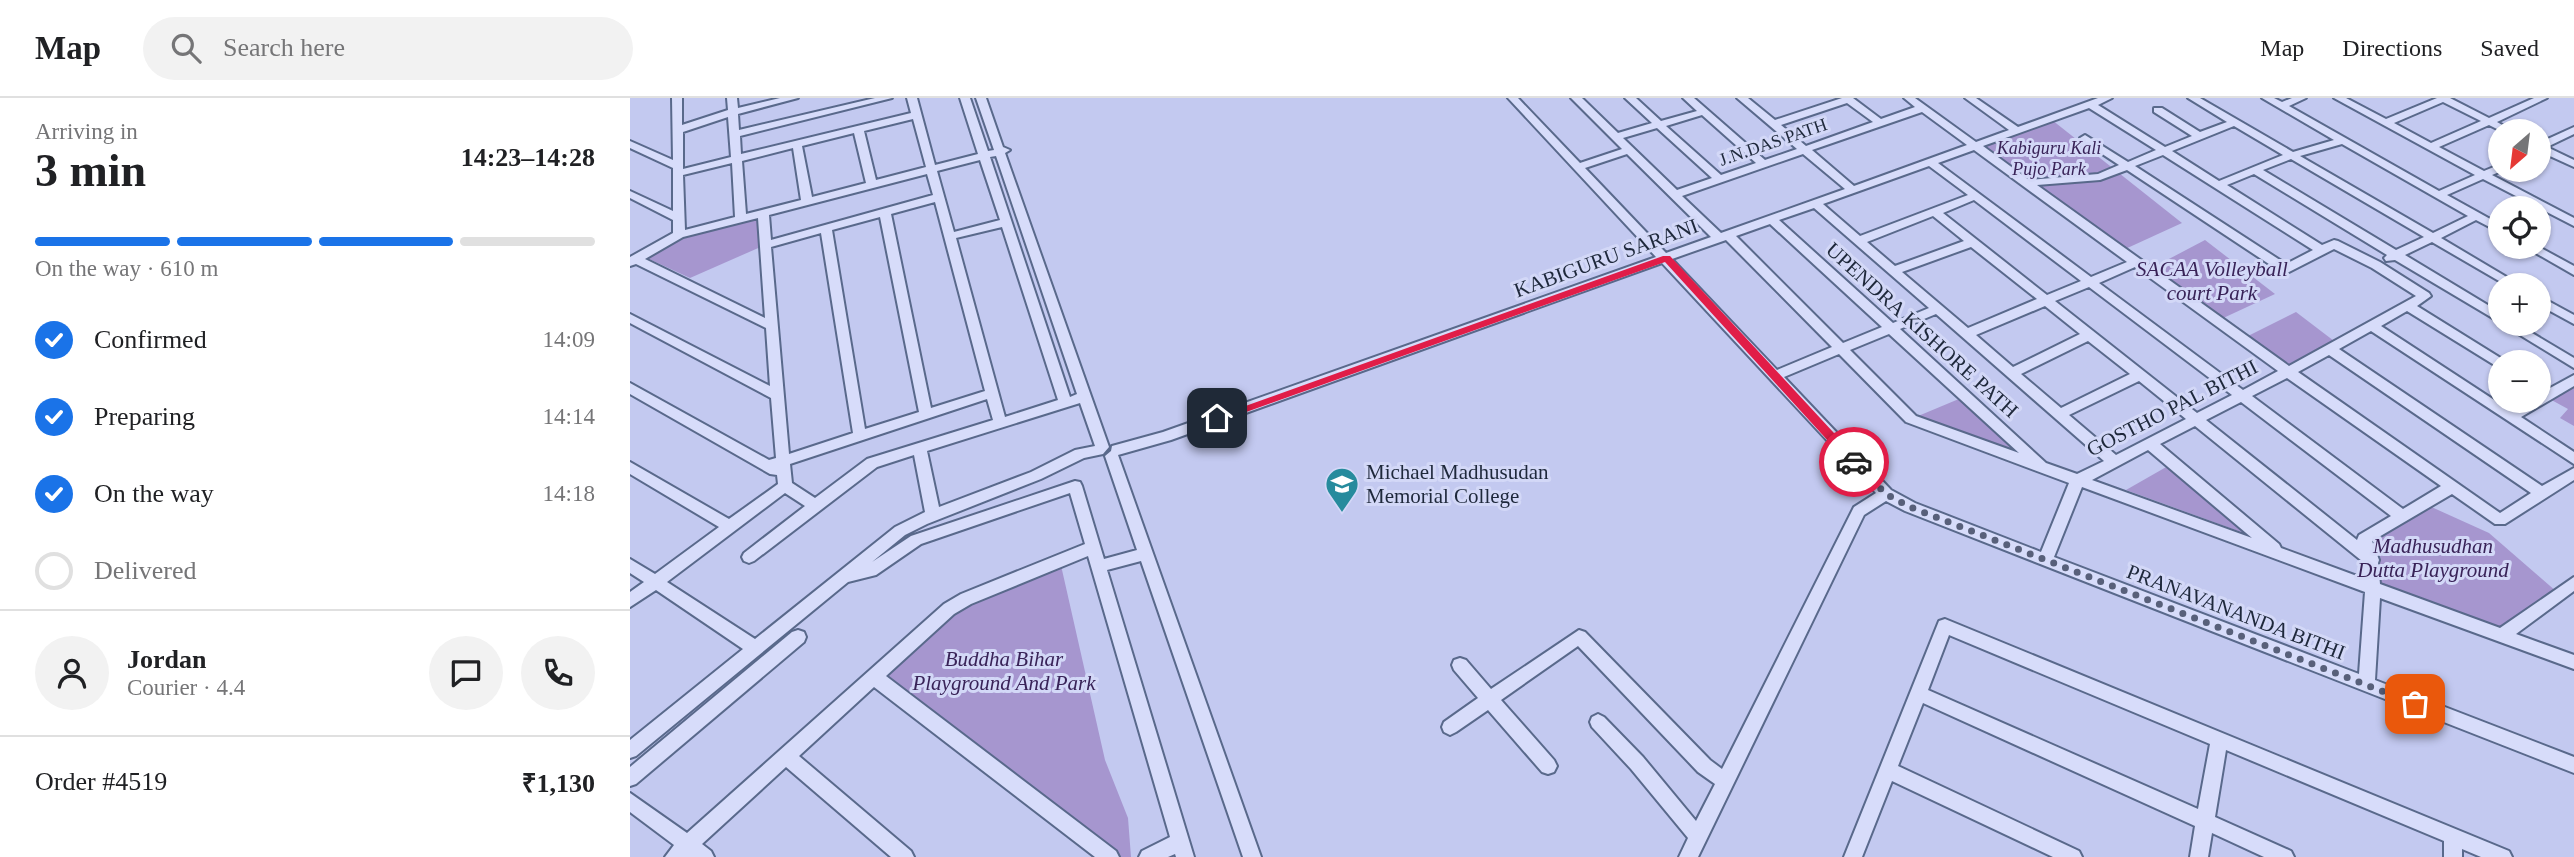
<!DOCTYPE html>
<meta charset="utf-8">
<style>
body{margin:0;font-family:Georgia,serif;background:#f2f2f2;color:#202124;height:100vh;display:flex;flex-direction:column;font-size:26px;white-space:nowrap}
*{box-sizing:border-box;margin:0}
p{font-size:23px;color:#757577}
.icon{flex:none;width:38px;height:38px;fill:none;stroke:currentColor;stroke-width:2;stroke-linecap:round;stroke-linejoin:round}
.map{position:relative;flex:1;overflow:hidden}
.side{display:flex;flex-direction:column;background:#fff;width:630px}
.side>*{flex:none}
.needle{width:46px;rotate:208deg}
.fabs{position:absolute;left:1858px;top:21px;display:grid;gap:14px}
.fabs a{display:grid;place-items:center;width:63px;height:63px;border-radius:50%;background:#fff;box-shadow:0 2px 5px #0004;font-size:35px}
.pin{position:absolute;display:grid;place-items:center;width:60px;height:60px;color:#fff;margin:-30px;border-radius:14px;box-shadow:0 4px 10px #0006}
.courier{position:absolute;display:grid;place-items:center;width:70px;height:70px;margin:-35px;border:5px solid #e11d48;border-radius:50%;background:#fff;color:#222;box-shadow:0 2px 9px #0007}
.headline em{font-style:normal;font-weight:600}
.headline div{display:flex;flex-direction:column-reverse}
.headline{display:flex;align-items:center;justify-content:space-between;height:119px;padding:0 35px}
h1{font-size:46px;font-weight:600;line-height:52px}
.bar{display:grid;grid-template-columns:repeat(4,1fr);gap:10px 7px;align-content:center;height:84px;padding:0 35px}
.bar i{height:9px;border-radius:5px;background:#e0e0e0}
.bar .active{background:#1a73e8}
.bar p{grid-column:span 4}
.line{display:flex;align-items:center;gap:18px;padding:0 35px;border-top:2px solid #e0e0e0}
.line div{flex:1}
.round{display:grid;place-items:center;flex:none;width:74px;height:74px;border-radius:37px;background:#f2f2f2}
ol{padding:0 35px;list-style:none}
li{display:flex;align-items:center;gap:21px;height:77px}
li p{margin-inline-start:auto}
li .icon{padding:7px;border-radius:50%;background:#1a73e8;color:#fff;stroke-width:4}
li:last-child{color:#757577}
li i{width:38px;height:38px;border:4px solid #e0e0e0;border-radius:50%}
header{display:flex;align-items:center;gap:42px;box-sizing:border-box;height:98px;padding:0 35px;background:#fff;border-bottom:2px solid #e0e0e0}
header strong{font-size:33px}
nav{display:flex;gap:38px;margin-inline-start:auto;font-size:24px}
.search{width:490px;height:63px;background:#f2f2f2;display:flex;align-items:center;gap:18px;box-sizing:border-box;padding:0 24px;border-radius:38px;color:#757577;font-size:26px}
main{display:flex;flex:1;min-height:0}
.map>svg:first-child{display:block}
.green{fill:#a696cf}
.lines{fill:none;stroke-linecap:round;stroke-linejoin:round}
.minor-casing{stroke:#59698b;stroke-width:4}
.minor{fill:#d7dcfa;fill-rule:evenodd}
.route{fill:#e11d48}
.done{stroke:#58607a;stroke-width:7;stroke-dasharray:0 12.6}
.labels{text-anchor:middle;stroke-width:6;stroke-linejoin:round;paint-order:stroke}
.far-street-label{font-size:18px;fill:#1e283b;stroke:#d3d8f7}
.far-park-label{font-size:18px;font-style:italic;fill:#392358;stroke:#d3d8f7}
.street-label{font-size:21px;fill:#1e283b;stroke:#d3d8f7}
.park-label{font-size:21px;font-style:italic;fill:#392358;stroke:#d3d8f7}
.poi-label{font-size:21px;fill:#1e283b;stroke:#d3d8f7;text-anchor:start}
</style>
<header>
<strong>Map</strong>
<div class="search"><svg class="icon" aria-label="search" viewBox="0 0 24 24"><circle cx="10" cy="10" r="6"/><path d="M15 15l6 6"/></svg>Search here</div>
<nav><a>Map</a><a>Directions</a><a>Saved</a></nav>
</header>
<main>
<section class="side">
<div class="headline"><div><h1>3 min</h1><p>Arriving in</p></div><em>14:23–14:28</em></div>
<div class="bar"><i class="active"></i><i class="active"></i><i class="active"></i><i></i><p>On the way · 610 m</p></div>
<ol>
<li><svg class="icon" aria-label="check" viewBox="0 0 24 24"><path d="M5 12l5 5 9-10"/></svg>Confirmed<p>14:09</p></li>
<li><svg class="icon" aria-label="check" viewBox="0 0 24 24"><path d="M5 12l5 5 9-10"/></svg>Preparing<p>14:14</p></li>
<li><svg class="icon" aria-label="check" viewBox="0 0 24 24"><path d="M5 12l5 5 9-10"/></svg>On the way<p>14:18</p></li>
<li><i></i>Delivered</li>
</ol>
<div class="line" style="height:126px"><a class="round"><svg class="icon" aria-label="person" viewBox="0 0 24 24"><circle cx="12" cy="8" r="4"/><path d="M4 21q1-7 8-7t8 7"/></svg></a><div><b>Jordan</b><p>Courier · 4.4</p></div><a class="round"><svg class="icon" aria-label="chat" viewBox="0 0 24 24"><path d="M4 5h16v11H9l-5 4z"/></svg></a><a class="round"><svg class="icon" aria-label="phone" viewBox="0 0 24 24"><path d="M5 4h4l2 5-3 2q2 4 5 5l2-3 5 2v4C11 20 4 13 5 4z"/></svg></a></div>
<div class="line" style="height:91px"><div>Order #4519</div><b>₹1,130</b></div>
</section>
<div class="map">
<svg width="1944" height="759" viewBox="0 0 1944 759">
<rect width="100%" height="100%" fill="#c3c9f0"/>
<g class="green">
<polygon points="1422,22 1552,125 1493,152 1345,48"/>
<polygon points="126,119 135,147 60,180 17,160 64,135"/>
<polygon points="1575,142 1645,196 1589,222 1518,172"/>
<polygon points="1666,214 1708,246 1658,272 1614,240"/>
<polygon points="1944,282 1944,328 1930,320 1938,311 1916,299"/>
<polygon points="1336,298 1407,366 1281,321"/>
<polygon points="1538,368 1622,438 1496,392"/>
<polygon points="1797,407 1859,435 1927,494 1871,534 1742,487 1736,439"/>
<polygon points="430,463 475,662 498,720 501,759 487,759 249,578 331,504"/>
</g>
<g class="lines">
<defs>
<g id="minor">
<path d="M42,0H52V27L98,12L97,0H107L108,10L150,0H168L108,16L109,32L245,0H262L110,38L111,56L281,15L277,0H287L305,67L348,56L330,0H340L358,53L364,52L346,0H356L373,49L380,52L375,55L479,349L473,356L454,360L411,381L297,426L275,437L242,464L281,438L445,383L450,384L452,388L474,461L507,452L475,358L481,353L482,348L533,334L1026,159L878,0H888L950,65L992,51L941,0H952L988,35L1022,25L995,0H1006L1031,23L1067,13L1053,0H1064L1135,62L1167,51L1107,0H1118L1145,22L1212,0H1223L1251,21L1285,9L1274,0H1285L1346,44L1379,32L1335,0H1346L1388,29L1468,0H1482L1468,7L1535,49L1562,38L1524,14V10H1532L1570,34L1597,24L1558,0H1570L1663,54L1704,42L1632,0H1644L1652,4L1662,0H1676L1659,8L1809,93L1845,77L1704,0H1716L1756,21L1807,0H1820L1859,20L1904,0H1917L1867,24L1883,33H1871L1859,27L1809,49L1854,73L1871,66V72H1874L1862,77L1944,120V128L1853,81L1817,97L1871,127V135L1846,122L1811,140L1890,187H1876L1802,144L1775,157L1871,215V225L1765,162L1756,163L1754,160L1757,157L1624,76L1597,87L1692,147L1704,142L1708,143L1750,164L1799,195L1801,198L1787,208L1877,264H1871V269L1866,268L1777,213L1751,228L1881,313L1898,303H1909V296L1944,277V288L1891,319L1944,354V366L1741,233L1709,251L1912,388L1944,370V382L1875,426H1865L1822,396L1742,443L1749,462L1748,465L1750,486L1870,530L1944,479V493L1886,536L1944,557V571L1750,500L1745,582L1944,659V675L1275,413L1256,403L1234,417L1068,759H1049L1058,740L1001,671L962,629L960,624L962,619L968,616L974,619L1013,659L1066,723L1085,686L1068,674L948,548L871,602L924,662L927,668L924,674L918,676L912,674L858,612L826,634L820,637L814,634L812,629L814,624L848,600L824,572L822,567L824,562L830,560L836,562L861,591L949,532L955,534L1080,662L1092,671L1224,409L1246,395L1032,165L541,342L488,357L631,759H613L511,463L477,472L564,759H546L545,756L538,759H509L512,753L540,739L458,458L341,506L324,516L256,578L486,753L489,759H465L244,589L169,658L281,753L284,759H261L156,669L72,746L81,753L84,759H35L44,747L0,714V695L57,735L314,506L331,496L455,446L440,395L291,446L246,477L218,484L6,658L0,660V642L113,551L26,492L0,509V494L14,484L0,475V461L25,476L89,429L0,376V364L99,421L148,386L147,377L140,376L0,296V285L139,362L146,360L141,300L0,225V216L140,288L136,230L6,166L0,168V159L43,135V122L0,100V93L43,113V70L0,50V43L43,62ZM1813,4L1851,23L1801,45L1764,25ZM1217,5L1243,24L1176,48L1151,27ZM1459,10L1526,52L1498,64L1455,37L1450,40L1451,42L1489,67L1468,76L1399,82L1353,48ZM1292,14L1337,47L1224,88L1182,52ZM1072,17L1126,65L1091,77L1036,28ZM98,19L101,59L53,71V34ZM283,21L296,69L246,82L234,33ZM1604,28L1653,57L1589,83L1542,53ZM1027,30L1082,80L1047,92L993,40ZM224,35L236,85L182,99L172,48ZM1712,46L1838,118L1803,135L1670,58ZM163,50L171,102L116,116L112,63ZM1344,52L1497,164L1461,179L1308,65ZM997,56L1081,139L1036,155L955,70ZM1173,56L1215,91L1091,135L1052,98ZM1533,57L1683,152L1656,166L1505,68ZM366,58L447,296L440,299L360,59ZM1661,61L1794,139L1766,152L1633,72ZM350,62L370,122L324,134L307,73ZM102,65L105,119L55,132L53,77ZM1299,68L1338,97L1230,138L1193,106ZM1497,72L1651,174H1659L1704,151L1742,170L1786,198L1659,268L1407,87L1470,82ZM297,76L303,97L141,142L139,117ZM1344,102L1451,183L1417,197L1313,115ZM305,104L355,293L301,310L261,116ZM1184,110L1299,210L1263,225L1149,122ZM1303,118L1334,143L1265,168L1237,144ZM250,119L289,314L235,331L202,132ZM128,120L135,220L15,161L53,139ZM1140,126L1252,229L1213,245L1106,138ZM372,129L428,302L375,319L326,140ZM191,135L223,335L159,356L141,149ZM1096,142L1202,249L1147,272L1042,161ZM1341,149L1407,201L1338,230L1272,174ZM1505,169L1648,273L1613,292L1469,185ZM1459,189L1602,297L1567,315L1425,203ZM1415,208L1450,236L1383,269L1346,237ZM1306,216L1474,363L1447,376L1416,365L1270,231ZM1259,236L1389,355L1286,318L1220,252ZM1458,243L1500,276L1431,310L1391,276ZM1209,256L1276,324L1439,385L1411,454L1285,405L1261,392L1154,279ZM1699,257L1901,395L1870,415L1668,274ZM1657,280L1811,388L1773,411L1622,298ZM1509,283L1556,321L1486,357L1439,317ZM357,301L363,322L237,361L185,400L162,385L160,366ZM1611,304L1761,418L1729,437L1727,442L1576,322ZM450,305L465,348L445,352L401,374L309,409L297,353ZM1565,328L1732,463L1735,481L1651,450L1649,446L1530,346ZM1518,352L1622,440L1462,382ZM284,357L295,414L265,429L125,541L37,484L155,395L175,408L114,455L112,459L114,463L119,465L124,463L247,369ZM1452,389L1735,494L1729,576L1424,459Z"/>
<polygon points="1944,29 1944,36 1917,49 1944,62 1944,69 1909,53 1909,45"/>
<polygon points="1895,149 1909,149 1944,168 1944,177"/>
<polygon points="1909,198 1944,217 1944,226 1909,207"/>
<polygon points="1872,226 1887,226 1944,260 1944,270"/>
<path d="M1315,521L1879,753L1882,759H1851L1832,751V759H1814V743L1596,652L1585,719L1661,753L1664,759H1634L1582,735L1578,759H1560L1565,728L1293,605L1268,668L1449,753L1452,759H1423L1262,683L1232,759H1214L1307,528L1309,523ZM1319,537L1580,646L1568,711L1298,592Z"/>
<polygon points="168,532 174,534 176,539 174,544 6,686 0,688 0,669 162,534"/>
</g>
</defs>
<use href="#minor" class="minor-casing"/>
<use href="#minor" class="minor"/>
</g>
<polygon class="route" points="1033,158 1040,158 1228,361 1228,367 1220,367 1035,164 591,323 587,324 582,320"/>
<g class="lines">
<polyline class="done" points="1224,364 1256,396 1280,409 1785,606"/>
</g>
<defs>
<symbol id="university-pin" viewBox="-11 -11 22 30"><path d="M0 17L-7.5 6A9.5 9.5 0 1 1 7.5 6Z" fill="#268b9d" stroke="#d3d8f7"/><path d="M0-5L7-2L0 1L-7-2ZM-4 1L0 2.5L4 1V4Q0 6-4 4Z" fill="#fff"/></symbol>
</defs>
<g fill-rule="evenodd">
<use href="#university-pin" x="693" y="367" width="38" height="52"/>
</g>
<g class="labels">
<g class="far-street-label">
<text transform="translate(1143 44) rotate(-19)" y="6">J.N.DAS PATH</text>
</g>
<g class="far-park-label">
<text x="1419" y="56">Kabiguru Kali<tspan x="1419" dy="21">Pujo Park</tspan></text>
</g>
<g class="street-label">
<text transform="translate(976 160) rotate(-20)" y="7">KABIGURU SARANI</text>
<text transform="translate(1292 232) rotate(42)" y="7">UPENDRA KISHORE PATH</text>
<text transform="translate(1542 310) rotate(-27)" y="7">GOSTHO PAL BITHI</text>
<text transform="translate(1606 514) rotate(21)" y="7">PRANAVANANDA BITHI</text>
</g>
<g class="park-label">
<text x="1582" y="178">SACAA Volleyball<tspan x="1582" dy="24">court Park</tspan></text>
<text x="1803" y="455">Madhusudhan<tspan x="1803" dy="24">Dutta Playground</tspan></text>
<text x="374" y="568">Buddha Bihar<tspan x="374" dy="24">Playground And Park</tspan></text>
</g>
<g class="poi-label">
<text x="736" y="381">Michael Madhusudan<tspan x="736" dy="24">Memorial College</tspan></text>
</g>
</g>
</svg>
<div class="fabs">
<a><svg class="needle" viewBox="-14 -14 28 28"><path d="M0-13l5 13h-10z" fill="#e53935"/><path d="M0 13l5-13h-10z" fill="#757577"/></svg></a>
<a><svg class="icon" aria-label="locate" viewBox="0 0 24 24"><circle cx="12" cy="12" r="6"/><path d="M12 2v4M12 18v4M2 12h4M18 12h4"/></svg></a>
<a>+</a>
<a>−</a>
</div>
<div class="pin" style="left:1785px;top:606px;background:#ea580c"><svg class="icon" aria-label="bag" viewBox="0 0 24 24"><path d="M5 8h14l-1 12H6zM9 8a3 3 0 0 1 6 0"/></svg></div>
<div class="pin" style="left:587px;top:320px;background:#1f2937"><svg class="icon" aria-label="home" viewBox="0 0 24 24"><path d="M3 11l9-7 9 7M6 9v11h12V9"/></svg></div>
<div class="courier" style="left:1224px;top:364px"><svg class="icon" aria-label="car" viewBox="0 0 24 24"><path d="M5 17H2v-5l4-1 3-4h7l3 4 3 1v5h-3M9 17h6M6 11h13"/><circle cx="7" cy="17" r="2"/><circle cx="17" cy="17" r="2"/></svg></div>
</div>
</main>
